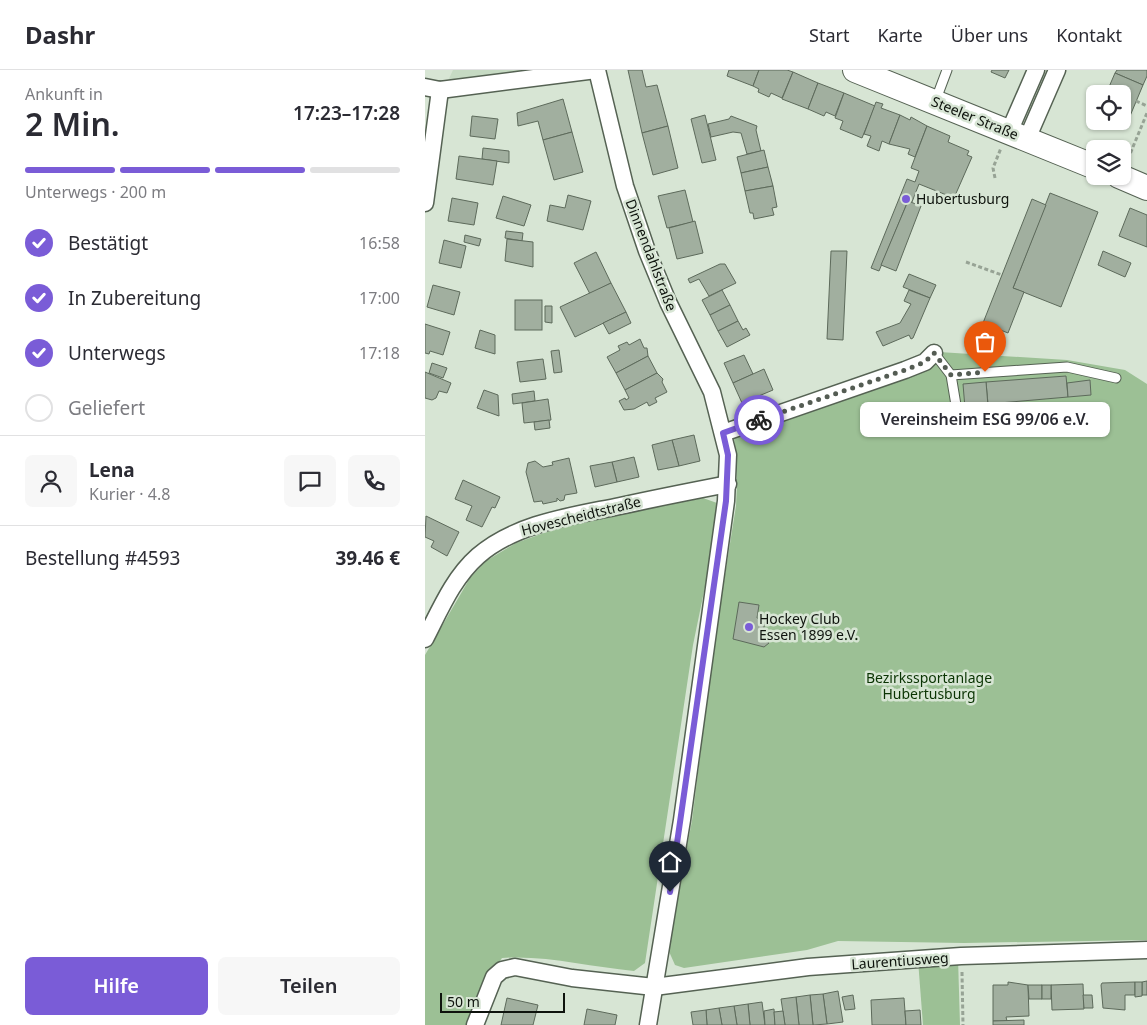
<!DOCTYPE html>
<html lang="de">
<meta charset="utf-8">
<style>
body{margin:0;font-family:"Noto Sans",sans-serif;background:#f7f7f7;color:#2b2b33;height:100vh;display:flex;flex-direction:column;font-size:19px;white-space:nowrap}
*{box-sizing:border-box;margin:0}
p{font-size:16px;color:#7c7c81}
.icon{flex:none;width:28px;height:28px;fill:none;stroke:currentColor;stroke-width:2;stroke-linecap:round;stroke-linejoin:round}
.map{position:relative;flex:1;overflow:hidden}
.drawer{display:flex;flex-direction:column;background:#fff;width:425px}
.drawer>*{flex:none}
.buttons{position:absolute;left:661px;top:15px;display:grid;gap:10px}
.buttons a{display:grid;place-items:center;width:45px;height:45px;border-radius:8px;background:#fff;box-shadow:0 1px 4px #0004;font-size:25px}
.scale{position:absolute;left:15px;bottom:12px;width:125px;box-sizing:border-box;padding-left:5px;border:2px solid #0e130d;border-top:0;font-size:14px;line-height:18px;white-space:nowrap;color:#0e130d;-webkit-text-stroke:4px #d7e5d4;paint-order:stroke}
.pin{position:absolute;display:grid;place-items:center;width:42px;height:42px;color:#fff;margin:-51px -21px;border-radius:50% 50% 50% 0;rotate:-45deg;box-shadow:0 0 5px #0007}
.pin .icon{rotate:45deg}
.courier{position:absolute;display:grid;place-items:center;width:50px;height:50px;margin:-25px;border:4px solid #7a5cd7;border-radius:50%;background:#fff;color:#222;box-shadow:0 1px 6px #0007}
.bubble{position:absolute;height:35px;border-radius:8px;background:#fff;box-shadow:0 1px 4px #0004;font-size:16px;font-weight:600;line-height:35px;text-align:center}
.head em{font-style:normal;font-weight:600}
.head div{display:flex;flex-direction:column-reverse}
.head{display:flex;align-items:center;justify-content:space-between;height:85px;padding:0 25px}
h1{font-size:32px;font-weight:600;line-height:38px}
.bar{display:grid;grid-template-columns:repeat(4,1fr);gap:8px 5px;align-content:center;height:60px;padding:0 25px}
.bar i{height:6px;border-radius:4px;background:#e1e1e2}
.bar .current{background:#7a5cd7}
.bar p{grid-column:span 4}
.line{display:flex;align-items:center;gap:12px;padding:0 25px;border-top:1px solid #e1e1e2}
.line div{flex:1}
.round{display:grid;place-items:center;flex:none;width:52px;height:52px;border-radius:8px;background:#f7f7f7}
ol{padding:0 25px;list-style:none}
li{display:flex;align-items:center;gap:15px;height:55px}
li p{margin-inline-start:auto}
li .icon{padding:5px;border-radius:50%;background:#7a5cd7;color:#fff;stroke-width:4}
li:last-child{color:#7c7c81}
li i{width:28px;height:28px;border:2px solid #e1e1e2;border-radius:50%}
.action{display:flex;gap:10px;margin-top:auto;padding:10px 25px}
.action a{flex:1;height:58px;border-radius:8px;background:#7a5cd7;color:#fff;font-size:20px;font-weight:600;line-height:58px;text-align:center}
.action a+a{background:#f7f7f7;color:#2b2b33}
header{display:flex;align-items:center;gap:30px;box-sizing:border-box;height:70px;padding:0 25px;background:#fff;border-bottom:1px solid #e1e1e2}
header strong{font-size:24px}
nav{display:flex;gap:28px;margin-inline-start:auto;font-size:18px}
main{display:flex;flex:1;min-height:0}
.map>svg:first-child{display:block}
.built{fill:#c6dac3}
.green{fill:#9cc095}
.building{fill:#a1af9f;stroke:#5d6a5b}
.lines{fill:none;stroke-linecap:round;stroke-linejoin:round}
.service-casing{stroke:#556253;stroke-width:11}
.minor-casing{stroke:#556253;stroke-width:19}
.secondary-casing{stroke:#556253;stroke-width:26}
.path{stroke:#97a395;stroke-width:3;stroke-dasharray:4 2.5;stroke-linecap:butt}
.service{stroke:#fff;stroke-width:9}
.minor{stroke:#fff;stroke-width:16}
.secondary{stroke:#fff;stroke-width:24}
.done{stroke:#545c53;stroke-width:5;stroke-dasharray:0 9}
.route{stroke:#7a5cd7;stroke-width:6}
.poi-dot{fill:#7a5cd7;stroke:#d7e5d4;stroke-width:2}
.labels{text-anchor:middle;stroke-width:5;stroke-linejoin:round;paint-order:stroke}
.street-label{font-size:14px;fill:#0e130d;stroke:#d7e5d4}
.poi-label{font-size:14px;fill:#0e130d;stroke:#d7e5d4;text-anchor:start}
.park-label{font-size:14px;fill:#0a3403;stroke:#d7e5d4}
</style>
<header>
<strong>Dashr</strong>
<nav><a>Start</a><a>Karte</a><a>Über uns</a><a>Kontakt</a></nav>
</header>
<main>
<section class="drawer">
<div class="head"><div><h1>2 Min.</h1><p>Ankunft in</p></div><em>17:23–17:28</em></div>
<div class="bar"><i class="current"></i><i class="current"></i><i class="current"></i><i></i><p>Unterwegs · 200 m</p></div>
<ol>
<li><svg class="icon" aria-label="check" viewBox="0 0 24 24"><path d="M5 12l5 5 9-10"/></svg>Bestätigt<p>16:58</p></li>
<li><svg class="icon" aria-label="check" viewBox="0 0 24 24"><path d="M5 12l5 5 9-10"/></svg>In Zubereitung<p>17:00</p></li>
<li><svg class="icon" aria-label="check" viewBox="0 0 24 24"><path d="M5 12l5 5 9-10"/></svg>Unterwegs<p>17:18</p></li>
<li><i></i>Geliefert</li>
</ol>
<div class="line" style="height:90px"><a class="round"><svg class="icon" aria-label="person" viewBox="0 0 24 24"><circle cx="12" cy="8" r="4"/><path d="M4 21q1-7 8-7t8 7"/></svg></a><div><b>Lena</b><p>Kurier · 4.8</p></div><a class="round"><svg class="icon" aria-label="chat" viewBox="0 0 24 24"><path d="M4 5h16v11H9l-5 4z"/></svg></a><a class="round"><svg class="icon" aria-label="phone" viewBox="0 0 24 24"><path d="M5 4h4l2 5-3 2q2 4 5 5l2-3 5 2v4C11 20 4 13 5 4z"/></svg></a></div>
<div class="line" style="height:65px"><div>Bestellung #4593</div><b>39.46 €</b></div>
<div class="action"><a>Hilfe</a><a>Teilen</a></div>
</section>
<div class="map">
<svg width="722" height="955" viewBox="0 0 722 955">
<rect width="100%" height="100%" fill="#d7e5d4"/>
<polygon class="built" points="28,0 156,0 21,15"/>
<g class="green">
<polygon points="514,282 642,290 700,300 722,314 722,870 539,873 413,871 382,880 259,898 250,895 242,877 267,751 289,574 311,436 312,414 309,367"/>
<path d="M278,428L292,433L283,502L268,575L220,893L209,901C165,897 121,885 77,888L68,901L48,955H0V585L45,508L61,491L91,473L144,454Z"/>
<polygon points="533,888 535,955 498,955 493,890"/>
</g>
<g class="building">
<polygon points="203,0 217,0 221,17 232,15 243,56 217,63"/>
<polygon points="304,0 334,0 328,16 302,6"/>
<polygon points="334,0 362,0 368,2 357,28 346,23 344,27 333,22 334,19 328,16"/>
<polygon points="567,0 584,0 580,8 566,2"/>
<polygon points="692,0 722,0 722,6 718,15 690,3"/>
<polygon points="368,2 393,13 383,39 357,29"/>
<polygon points="690,3 718,15 705,46 698,42 698,24 681,24"/>
<polygon points="393,13 419,23 410,46 401,42 399,46 383,39"/>
<polygon points="419,23 450,36 437,68 415,59 418,51 410,48"/>
<polygon points="138,29 147,62 118,70 113,51 93,56 92,43"/>
<polygon points="451,32 458,34 456,38 475,45 464,74 457,71 454,81 442,76 446,66 439,64"/>
<polygon points="280,45 291,90 277,93 266,49"/>
<polygon points="475,45 485,50 486,47 502,56 490,87 483,84 485,79 464,74"/>
<polygon points="47,46 73,49 70,69 45,66"/>
<polygon points="306,46 332,56 331,60 336,81 322,84 316,63 308,62 286,67 283,54 304,49"/>
<polygon points="243,56 253,98 228,105 217,63"/>
<polygon points="502,56 525,66 523,72 544,81 542,85 547,87 529,128 494,114 487,132 483,131 454,201 446,198 482,109 490,112 494,101 486,98"/>
<polygon points="147,62 158,102 129,110 118,70"/>
<polygon points="58,78 84,81 84,93 57,89"/>
<polygon points="339,80 343,97 316,103 312,87"/>
<polygon points="34,86 72,91 68,115 31,109"/>
<polygon points="343,97 348,116 320,121 316,103"/>
<polygon points="348,116 352,137 347,138 349,145 329,149 328,143 325,143 320,121"/>
<polygon points="260,120 268,152 242,158 233,126"/>
<polygon points="625,123 673,142 636,237 588,218"/>
<polygon points="143,125 166,131 158,160 122,151 125,135 140,138"/>
<polygon points="78,126 106,135 99,156 71,148"/>
<polygon points="27,128 53,133 49,155 23,151"/>
<polygon points="607,129 621,135 588,218 599,222 583,263 558,253"/>
<polygon points="483,131 496,136 471,201 456,195"/>
<polygon points="705,138 722,145 722,177 694,166"/>
<polygon points="270,151 278,183 252,189 244,158"/>
<polygon points="81,161 98,163 97,171 80,168"/>
<polygon points="40,165 56,169 54,176 39,172"/>
<polygon points="82,169 108,172 108,197 80,191"/>
<polygon points="19,170 41,176 36,198 14,193"/>
<polygon points="406,181 422,181 418,270 402,269"/>
<polygon points="678,181 706,193 700,207 673,195"/>
<polygon points="171,182 186,213 165,224 149,193"/>
<polygon points="295,194 300,194 311,213 284,226 274,209 265,213 263,209"/>
<polygon points="484,204 511,215 505,228 478,217"/>
<polygon points="186,213 201,242 150,267 135,237"/>
<polygon points="8,215 35,222 29,245 2,237"/>
<polygon points="297,220 305,235 285,245 277,230"/>
<polygon points="484,220 505,228 488,268 486,269 484,265 458,276 451,262 475,253 486,234 479,231"/>
<rect x="90" y="230" width="27" height="30"/>
<polygon points="305,235 313,251 293,261 285,245"/>
<polygon points="120,236 127,236 127,253 120,252"/>
<polygon points="201,242 206,253 184,264 178,253"/>
<polygon points="313,251 318,260 321,258 325,265 302,277 293,261"/>
<polygon points="0,254 25,262 18,285 5,281 4,284 0,283"/>
<polygon points="55,260 70,265 70,284 50,278"/>
<polygon points="215,269 219,278 222,278 223,286 191,303 182,287 195,280 193,276 202,272 204,275"/>
<polygon points="134,280 137,302 129,303 126,281"/>
<polygon points="319,285 328,304 308,313 299,293"/>
<polygon points="223,286 232,303 200,320 191,303"/>
<polygon points="118,289 121,309 95,312 92,292"/>
<polygon points="7,293 22,298 18,308 4,303"/>
<polygon points="339,299 348,320 317,333 308,313"/>
<polygon points="0,302 26,313 22,323 14,321 11,328 7,330 0,328"/>
<polygon points="232,303 238,309 237,312 242,322 230,328 232,332 224,336 222,332 209,339 199,340 194,331 200,328 201,330 204,328 200,320"/>
<polygon points="641,306 643,327 563,334 561,312"/>
<polygon points="665,310 666,325 643,327 642,313"/>
<polygon points="561,312 564,348 541,350 538,314"/>
<polygon points="59,320 73,325 74,346 52,338"/>
<polygon points="109,321 110,331 88,334 87,324"/>
<polygon points="123,329 126,350 99,353 97,333"/>
<polygon points="124,350 125,358 110,360 109,352"/>
<polygon points="269,365 275,391 254,396 247,370"/>
<polygon points="247,370 254,396 233,400 227,375"/>
<polygon points="209,387 214,407 192,412 187,392"/>
<polygon points="144,388 152,423 140,425 139,430 135,431 132,428 132,431 118,434 117,431 109,432 101,402 103,393 110,391 118,397 128,395 127,392"/>
<polygon points="187,392 192,412 170,417 165,396"/>
<polygon points="38,410 75,427 70,438 67,437 57,457 41,450 47,436 30,429"/>
<polygon points="1,446 34,462 22,486 6,477 9,471 0,467"/>
<polygon points="314,532 334,535 332,548 340,550 338,564 344,573 339,577 308,569"/>
<polygon points="722,911 722,925 717,925 717,912"/>
<polygon points="583,912 603,915 604,946 581,947 582,951 568,951 568,915 583,915"/>
<polygon points="710,912 710,925 700,925 700,940 678,938 676,915 677,913"/>
<polygon points="710,912 717,912 717,926 710,927"/>
<polygon points="658,914 659,939 627,940 626,915"/>
<polygon points="603,915 617,915 617,929 604,929"/>
<rect x="617" y="915" width="9" height="14"/>
<polygon points="413,921 418,952 402,954 398,924"/>
<polygon points="398,924 402,954 388,955 385,925"/>
<polygon points="385,925 388,955 374,955 371,927"/>
<polygon points="428,925 430,939 420,940 417,927"/>
<polygon points="658,925 667,925 668,938 659,938"/>
<polygon points="371,927 374,955 360,955 356,929"/>
<polygon points="82,928 113,935 108,955 76,955"/>
<polygon points="479,928 481,955 447,955 446,930"/>
<polygon points="337,932 340,955 325,955 323,934"/>
<polygon points="323,934 325,955 312,955 309,936"/>
<polygon points="309,936 312,955 297,955 294,938"/>
<polygon points="294,938 297,955 282,955 281,940"/>
<polygon points="162,939 192,945 190,955 159,955"/>
<polygon points="349,939 350,955 340,955 339,941"/>
<polygon points="281,940 282,955 268,955 266,942"/>
<polygon points="495,940 496,955 481,955 480,941"/>
<polygon points="358,941 360,955 350,955 349,942"/>
<polygon points="599,950 599,955 568,955 568,951"/>
</g>
<g class="lines">
<defs>
<g id="service">
<polyline points="510,32 522,0"/>
<polyline points="509,283 526,305 535,359"/>
<polyline points="526,305 642,297 691,308"/>
</g>
<g id="minor">
<polyline points="172,0 200,116 222,181 243,232 287,322 303,385 301,431 257,750 223,955"/>
<polyline points="0,17 15,20 171,0"/>
<polyline points="584,62 611,0"/>
<polyline points="602,69 632,0"/>
<polyline points="0,133 15,20"/>
<polyline points="298,363 480,300 500,292 509,283"/>
<path d="M0,569C15,540 28,508 53,486C91,453 147,446 195,436C231,428 267,421 303,414"/>
<polyline points="50,955 69,907 77,900 90,897 147,908 229,917 383,897 536,886 722,880"/>
</g>
<g id="secondary">
<polyline points="430,0 670,97"/>
<polyline points="694,106 722,118"/>
</g>
</defs>
<use href="#service" class="service-casing"/>
<use href="#minor" class="minor-casing"/>
<use href="#secondary" class="secondary-casing"/>
<g class="path">
<polyline points="711,31 722,36"/>
<polyline points="703,89 722,43"/>
<polyline points="570,108 568,98 576,78"/>
<polyline points="541,192 577,205"/>
<polyline points="537,902 538,955"/>
</g>
<use href="#service" class="service"/>
<use href="#minor" class="minor"/>
<use href="#secondary" class="secondary"/>
</g>
<g class="lines">
<polyline class="done" points="334,350 480,300 500,292 509,283 526,305 560,302"/>
<polyline class="route" points="245,822 301,431 303,385 298,363 334,350"/>
</g>
<g class="poi-dot">
<circle cx="481" cy="129" r="5"/>
<circle cx="324" cy="557" r="5"/>
</g>
<g class="labels">
<g class="street-label">
<text transform="translate(550 48) rotate(22)" y="5">Steeler Straße</text>
<text transform="translate(226 185) rotate(69)" y="5">Dinnendahlstraße</text>
<text transform="translate(156 446) rotate(-14)" y="5">Hovescheidtstraße</text>
<text transform="translate(475 891) rotate(-4)" y="5">Laurentiusweg</text>
</g>
<g class="poi-label">
<text x="491" y="134">Hubertusburg</text>
<text x="334" y="554">Hockey Club<tspan x="334" dy="16">Essen 1899 e.V.</tspan></text>
</g>
<g class="park-label">
<text x="504" y="613">Bezirkssportanlage<tspan x="504" dy="16">Hubertusburg</tspan></text>
</g>
</g>
</svg>
<div class="buttons">
<a><svg class="icon" aria-label="locate" viewBox="0 0 24 24"><circle cx="12" cy="12" r="6"/><path d="M12 2v4M12 18v4M2 12h4M18 12h4"/></svg></a>
<a><svg class="icon" aria-label="layers" viewBox="0 0 24 24"><path d="M12 4l9 5-9 5-9-5zM3 14l9 5 9-5"/></svg></a>
</div>
<div class="scale">50 m</div>
<div class="pin" style="left:560px;top:302px;background:#ea580c"><svg class="icon" aria-label="bag" viewBox="0 0 24 24"><path d="M5 8h14l-1 12H6zM9 8a3 3 0 0 1 6 0"/></svg></div>
<div class="pin" style="left:245px;top:822px;background:#1f2937"><svg class="icon" aria-label="home" viewBox="0 0 24 24"><path d="M3 11l9-7 9 7M6 9v11h12V9"/></svg></div>
<div class="courier" style="left:334px;top:350px"><svg class="icon" aria-label="bike" viewBox="0 0 24 24"><circle cx="6" cy="16" r="4"/><circle cx="18" cy="16" r="4"/><path d="M6 16l4-8h5l3 8M10 8l3 8H6M13 5h3"/></svg></div>
<div class="bubble" style="left:435px;top:332px;width:250px">Vereinsheim ESG 99/06 e.V.</div>
</div>
</main>
